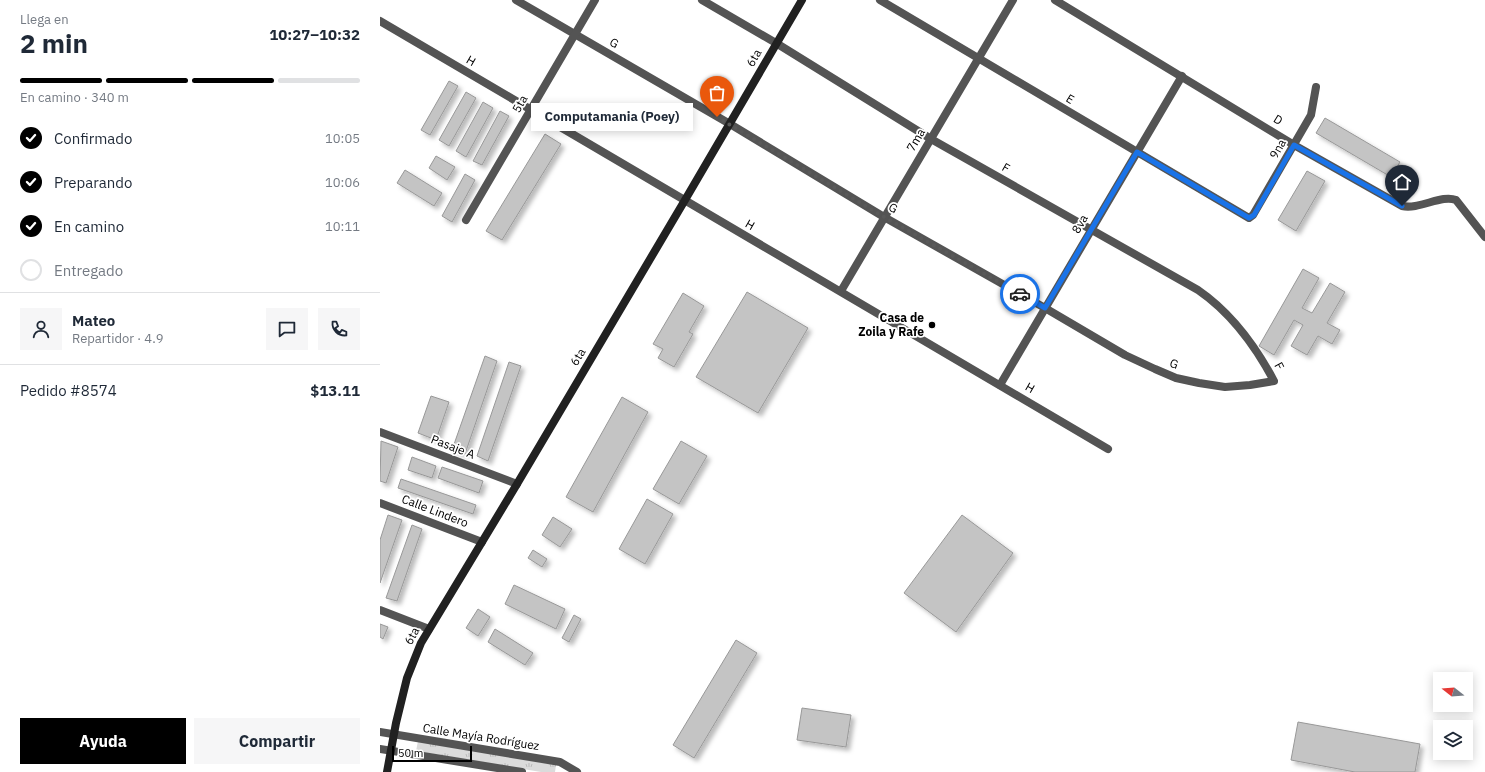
<!DOCTYPE html>
<html lang="es">
<meta charset="utf-8">
<style>
body{margin:0;font-family:"IBM Plex Sans",sans-serif;background:#f6f6f7;color:#1f2937;height:100vh;display:flex;flex-direction:column;font-size:15px;white-space:nowrap}
*{box-sizing:border-box;margin:0}
p{font-size:13px;color:#747a83}
.icon{flex:none;width:22px;height:22px;fill:none;stroke:currentColor;stroke-width:2;stroke-linecap:round;stroke-linejoin:round}
.map{position:relative;flex:1;overflow:hidden}
.drawer{display:flex;flex-direction:column;background:#fff;width:380px}
.drawer>*{flex:none}
.needle{width:26px;rotate:287deg}
.fabs{position:absolute;left:1053px;top:672px;display:grid;gap:8px}
.fabs a{display:grid;place-items:center;width:40px;height:40px;border-radius:0px;background:#fff;box-shadow:0 2px 10px #0003;font-size:20px}
.scale{position:absolute;left:12px;bottom:10px;width:80px;box-sizing:border-box;padding-left:4px;border:2px solid #000;border-top:0;font-size:11px;line-height:14px;white-space:nowrap;color:#000;-webkit-text-stroke:3px #fff;paint-order:stroke}
.pin{position:absolute;display:grid;place-items:center;width:34px;height:34px;color:#fff;margin:-41px -17px;border-radius:50% 50% 50% 0;rotate:-45deg;box-shadow:0 0 4px #0007}
.pin .icon{rotate:45deg}
.courier{position:absolute;display:grid;place-items:center;width:40px;height:40px;margin:-20px;border:3px solid #1a73e8;border-radius:50%;background:#fff;color:#222;box-shadow:0 1px 5px #0007}
.bubble{position:absolute;height:28px;border-radius:0px;background:#fff;box-shadow:0 2px 10px #0003;font-size:13px;font-weight:800;line-height:28px;text-align:center}
.headline em{font-style:normal;font-weight:800}
.headline div{display:flex;flex-direction:column-reverse}
.headline{display:flex;align-items:center;justify-content:space-between;height:68px;padding:0 20px}
h1{font-size:26px;font-weight:800;line-height:30px}
.bar{display:grid;grid-template-columns:repeat(4,1fr);gap:6px 4px;align-content:center;height:48px;padding:0 20px}
.bar i{height:5px;border-radius:3px;background:#e0e1e3}
.bar .on{background:#000}
.bar p{grid-column:span 4}
.line{display:flex;align-items:center;gap:10px;padding:0 20px;border-top:1px solid #e0e1e3}
.line div{flex:1}
.round{display:grid;place-items:center;flex:none;width:42px;height:42px;border-radius:0px;background:#f6f6f7}
ol{padding:0 20px;list-style:none}
li{display:flex;align-items:center;gap:12px;height:44px}
li p{margin-inline-start:auto}
li .icon{padding:4px;border-radius:50%;background:#000;color:#fff;stroke-width:4}
li:last-child{color:#747a83}
li i{width:22px;height:22px;border:2px solid #e0e1e3;border-radius:50%}
.action{display:flex;gap:8px;margin-top:auto;padding:8px 20px}
.action a{flex:1;height:46px;border-radius:0px;background:#000;color:#fff;font-size:16px;font-weight:800;line-height:46px;text-align:center}
.action a+a{background:#f6f6f7;color:#1f2937}
main{display:flex;flex:1;min-height:0}
.map>svg:first-child{display:block}
.grass{fill:url(#grass-tufts)}
.building{fill:#c4c4c4;stroke:#989898;filter:url(#shadow)}
.lines{fill:none;stroke-linecap:round;stroke-linejoin:round}
.street{stroke:#545454;stroke-width:8}
.secondary{stroke:#212121;stroke-width:8}
.done{stroke:#595959;stroke-width:4;stroke-dasharray:0 7.2}
.route{stroke:#1a73e8;stroke-width:5}
.poi-dot{fill:#000;stroke:#fff;stroke-width:1.5}
.labels{text-anchor:middle;stroke-width:3.5;stroke-linejoin:round;paint-order:stroke}
.street-label{font-size:12px;fill:#000;stroke:#fff}
.poi-label{font-size:12px;font-weight:bold;fill:#000;stroke:#fff;text-anchor:end}
</style>
<main>
<section class="drawer">
<div class="headline"><div><h1>2 min</h1><p>Llega en</p></div><em>10:27–10:32</em></div>
<div class="bar"><i class="on"></i><i class="on"></i><i class="on"></i><i></i><p>En camino · 340 m</p></div>
<ol>
<li><svg class="icon" aria-label="check" viewBox="0 0 24 24"><path d="M5 12l5 5 9-10"/></svg>Confirmado<p>10:05</p></li>
<li><svg class="icon" aria-label="check" viewBox="0 0 24 24"><path d="M5 12l5 5 9-10"/></svg>Preparando<p>10:06</p></li>
<li><svg class="icon" aria-label="check" viewBox="0 0 24 24"><path d="M5 12l5 5 9-10"/></svg>En camino<p>10:11</p></li>
<li><i></i>Entregado</li>
</ol>
<div class="line" style="height:72px"><a class="round"><svg class="icon" aria-label="person" viewBox="0 0 24 24"><circle cx="12" cy="8" r="4"/><path d="M4 21q1-7 8-7t8 7"/></svg></a><div><b>Mateo</b><p>Repartidor · 4.9</p></div><a class="round"><svg class="icon" aria-label="chat" viewBox="0 0 24 24"><path d="M4 5h16v11H9l-5 4z"/></svg></a><a class="round"><svg class="icon" aria-label="phone" viewBox="0 0 24 24"><path d="M5 4h4l2 5-3 2q2 4 5 5l2-3 5 2v4C11 20 4 13 5 4z"/></svg></a></div>
<div class="line" style="height:52px"><div>Pedido #8574</div><b>$13.11</b></div>
<div class="action"><a>Ayuda</a><a>Compartir</a></div>
</section>
<div class="map">
<svg width="1105" height="772" viewBox="0 0 1105 772">
<defs>
<pattern id="grass-tufts" width="24" height="20" patternUnits="userSpaceOnUse"><rect width="24" height="20" fill="#dbdbdb"/><path d="M3 7l-1-3M5 7V3M7 7l1-3M15 17l-1-3M17 17v-4M19 17l1-3" fill="none" stroke="#bababa"/></pattern>
<filter id="shadow"><feDropShadow dx="3.5" dy="3.5" stdDeviation="2" flood-color="#0004"/></filter>
</defs>
<rect width="100%" height="100%" fill="#fff"/>
<polygon class="grass" points="38,741 176,765 175,772 161,772 36,751"/>
<g class="building">
<polygon points="69,81 78,86 50,135 41,130"/>
<polygon points="86,92 96,98 69,146 59,140"/>
<polygon points="103,102 113,108 86,157 76,151"/>
<polygon points="120,111 129,116 102,165 93,161"/>
<polygon points="945,118 1020,162 1011,177 936,133"/>
<polygon points="165,134 181,144 122,240 106,231"/>
<polygon points="56,156 75,167 67,180 49,168"/>
<polygon points="25,170 62,193 54,206 17,183"/>
<polygon points="927,171 945,181 916,231 898,220"/>
<polygon points="85,174 95,180 72,222 62,216"/>
<polygon points="923,269 939,278 922,308 932,313 950,283 965,292 947,323 960,330 952,344 938,336 927,355 911,346 923,325 914,320 894,355 879,346"/>
<polygon points="367,292 428,328 378,413 316,377"/>
<polygon points="303,293 324,306 309,332 313,334 294,367 278,358 283,349 273,344"/>
<polygon points="105,356 117,361 85,454 72,450"/>
<polygon points="129,362 141,366 108,461 97,456"/>
<polygon points="51,396 69,402 56,440 38,433"/>
<polygon points="242,397 268,412 213,512 186,497"/>
<polygon points="1,441 18,447 6,483 0,481"/>
<polygon points="301,441 327,456 299,504 273,489"/>
<polygon points="32,457 56,466 52,478 28,470"/>
<polygon points="62,467 103,481 99,493 58,478"/>
<polygon points="21,479 96,505 93,514 18,488"/>
<polygon points="267,499 293,514 265,564 239,549"/>
<polygon points="8,515 22,520 0,583 0,540"/>
<polygon points="582,515 633,553 576,632 524,593"/>
<polygon points="173,517 192,529 180,547 162,535"/>
<polygon points="32,525 42,529 17,601 6,598"/>
<polygon points="153,550 167,559 162,567 148,558"/>
<polygon points="134,585 185,609 176,629 125,604"/>
<polygon points="98,609 110,617 98,636 86,628"/>
<polygon points="194,615 201,619 189,642 182,638"/>
<polygon points="0,624 8,627 3,639 0,637"/>
<polygon points="115,629 153,653 145,665 108,642"/>
<polygon points="356,640 377,653 314,758 293,745"/>
<polygon points="422,708 471,715 466,747 417,740"/>
<polygon points="918,722 1040,744 1035,772 975,772 911,760"/>
</g>
<g class="lines">
<g class="street">
<path d="M136,0L350,124L504,217L665,308L745,355L775,369L796,378L819,383L845,387L870,385L894,381C876,347 850,312 818,290L551,139L396,43L322,0"/>
<polyline points="500,0 869,218 873,215 931,115 936,87"/>
<path d="M675,0L914,145L1022,206C1039,210 1062,194 1076,200L1105,237"/>
<polyline points="0,21 728,449"/>
<polyline points="86,220 215,0"/>
<polyline points="461,291 633,0"/>
<polyline points="620,385 802,76"/>
<polyline points="0,432 137,484"/>
<polyline points="0,503 102,542"/>
<polyline points="0,610 49,629"/>
<polyline points="0,732 180,762 197,772"/>
<polyline points="0,749 142,772"/>
</g>
<polyline class="secondary" points="7,772 16,723 27,678 41,643 137,484 305,200 422,0"/>
</g>
<g class="lines">
<polyline class="done" points="337,117 504,217 640,294"/>
<polyline class="route" points="640,294 665,308 757,152 869,218 874,215 914,145 1022,206"/>
</g>
<circle class="poi-dot" cx="552" cy="325" r="4"/>
<g class="labels">
<g class="street-label">
<text transform="translate(234 43) rotate(30)" y="4">G</text>
<text transform="translate(374 58) rotate(-60)" y="4">6ta</text>
<text transform="translate(91 61) rotate(30)" y="4">H</text>
<text transform="translate(690 99) rotate(31)" y="4">E</text>
<text transform="translate(140 104) rotate(-60)" y="4">5ta</text>
<text transform="translate(898 120) rotate(31)" y="4">D</text>
<text transform="translate(536 140) rotate(-59)" y="4">7ma</text>
<text transform="translate(898 149) rotate(-60)" y="4">9na</text>
<text transform="translate(626 168) rotate(30)" y="4">F</text>
<text transform="translate(513 208) rotate(30)" y="4">G</text>
<text transform="translate(700 224) rotate(-60)" y="4">8va</text>
<text transform="translate(370 225) rotate(30)" y="4">H</text>
<text transform="translate(198 357) rotate(-59)" y="4">6ta</text>
<text transform="translate(794 364) rotate(20)" y="4">G</text>
<text transform="translate(899 366) rotate(62)" y="4">F</text>
<text transform="translate(650 388) rotate(30)" y="4">H</text>
<text transform="translate(73 447) rotate(21)" y="4">Pasaje A</text>
<text transform="translate(55 511) rotate(21)" y="4">Calle Lindero</text>
<text transform="translate(32 636) rotate(-62)" y="4">6ta</text>
<text transform="translate(101 737) rotate(9)" y="4">Calle Mayía Rodríguez</text>
</g>
<g class="poi-label">
<text x="544" y="322">Casa de<tspan x="544" dy="14">Zoila y Rafe</tspan></text>
</g>
</g>
</svg>
<div class="fabs">
<a><svg class="needle" viewBox="-14 -14 28 28"><path d="M0-13l5 13h-10z" fill="#e53935"/><path d="M0 13l5-13h-10z" fill="#747a83"/></svg></a>
<a><svg class="icon" aria-label="layers" viewBox="0 0 24 24"><path d="M12 4l9 5-9 5-9-5zM3 14l9 5 9-5"/></svg></a>
</div>
<div class="scale">50 m</div>
<div class="pin" style="left:337px;top:117px;background:#ea580c"><svg class="icon" aria-label="bag" viewBox="0 0 24 24"><path d="M5 8h14l-1 12H6zM9 8a3 3 0 0 1 6 0"/></svg></div>
<div class="pin" style="left:1022px;top:206px;background:#1f2937"><svg class="icon" aria-label="home" viewBox="0 0 24 24"><path d="M3 11l9-7 9 7M6 9v11h12V9"/></svg></div>
<div class="courier" style="left:640px;top:294px"><svg class="icon" aria-label="car" viewBox="0 0 24 24"><path d="M5 17H2v-5l4-1 3-4h7l3 4 3 1v5h-3M9 17h6M6 11h13"/><circle cx="7" cy="17" r="2"/><circle cx="17" cy="17" r="2"/></svg></div>
<div class="bubble" style="left:151px;top:103px;width:162px">Computamania (Poey)</div>
</div>
</main>
